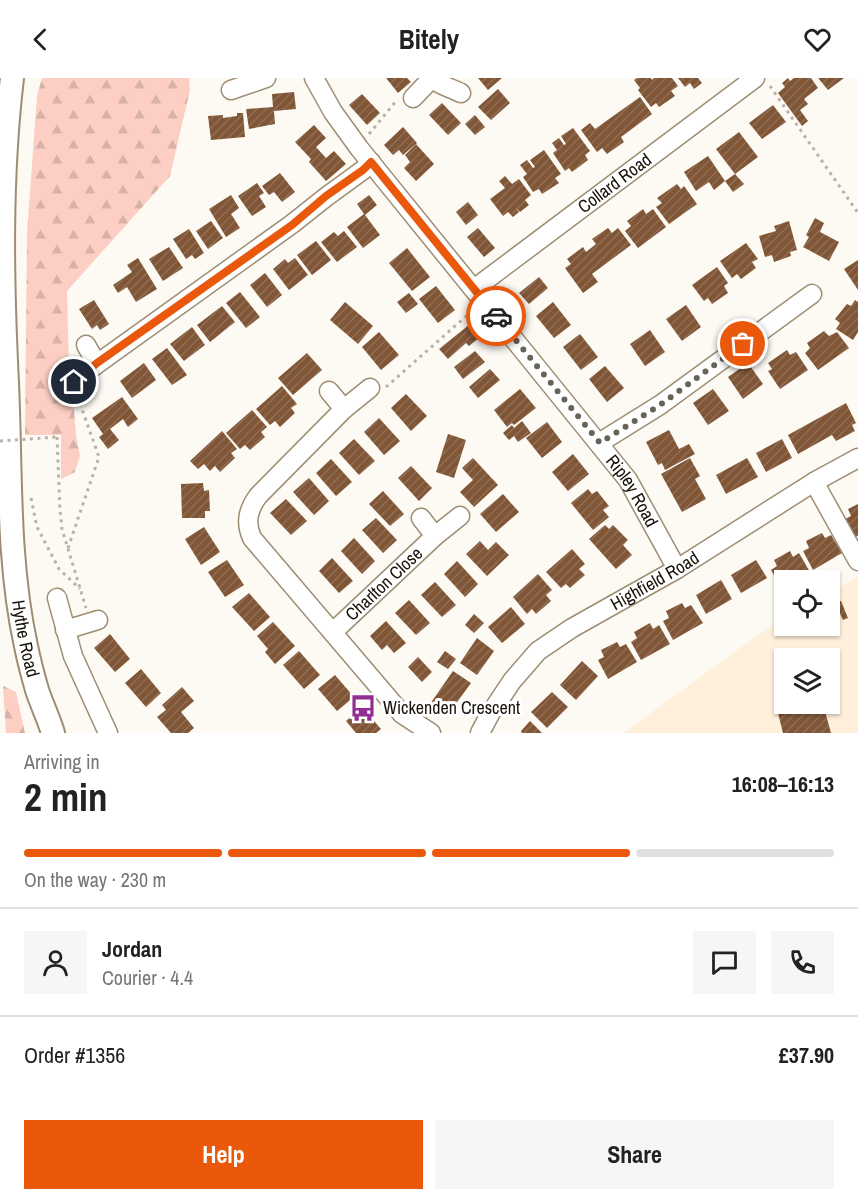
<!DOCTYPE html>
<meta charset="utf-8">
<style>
body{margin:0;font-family:"Archivo Narrow",sans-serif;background:#f6f6f6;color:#222;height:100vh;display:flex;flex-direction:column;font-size:22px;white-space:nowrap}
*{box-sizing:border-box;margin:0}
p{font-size:20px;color:#767676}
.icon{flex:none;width:33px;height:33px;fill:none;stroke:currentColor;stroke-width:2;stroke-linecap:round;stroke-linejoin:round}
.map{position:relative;height:655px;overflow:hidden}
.drawer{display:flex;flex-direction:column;background:#fff;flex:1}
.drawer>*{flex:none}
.tools{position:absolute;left:774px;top:492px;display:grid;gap:12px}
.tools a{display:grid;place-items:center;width:66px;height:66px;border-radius:0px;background:#fff;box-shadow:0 2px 4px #0004;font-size:30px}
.pin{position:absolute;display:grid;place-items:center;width:51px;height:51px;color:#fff;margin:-26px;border:3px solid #fff;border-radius:50%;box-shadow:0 2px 6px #0007}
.courier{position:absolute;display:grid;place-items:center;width:60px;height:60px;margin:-30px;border:4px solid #ea580c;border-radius:50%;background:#fff;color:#222;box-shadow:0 2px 8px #0007}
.overview em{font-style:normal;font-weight:700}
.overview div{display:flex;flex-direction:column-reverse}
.overview{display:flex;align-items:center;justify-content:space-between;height:102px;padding:0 24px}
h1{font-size:39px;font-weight:700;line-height:45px}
.bar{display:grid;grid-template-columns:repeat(4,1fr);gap:9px 6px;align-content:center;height:72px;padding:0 24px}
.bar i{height:8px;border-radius:4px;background:#e0e0e0}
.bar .selected{background:#ea580c}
.bar p{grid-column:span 4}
.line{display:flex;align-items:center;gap:15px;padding:0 24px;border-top:2px solid #e0e0e0}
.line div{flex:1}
.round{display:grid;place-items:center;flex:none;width:63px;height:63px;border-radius:0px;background:#f6f6f6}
.button{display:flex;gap:12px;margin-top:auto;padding:12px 24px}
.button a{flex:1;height:69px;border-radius:0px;background:#ea580c;color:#fff;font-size:24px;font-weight:700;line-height:69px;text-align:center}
.button a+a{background:#f6f6f6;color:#222}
header{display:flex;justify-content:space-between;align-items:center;height:78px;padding:0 24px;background:#fff;font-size:27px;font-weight:700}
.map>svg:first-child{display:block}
.built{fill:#fff0db;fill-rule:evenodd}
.forest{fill:url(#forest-firs)}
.building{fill:url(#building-hatch)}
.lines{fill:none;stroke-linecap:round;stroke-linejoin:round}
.minor-casing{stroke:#9e8d72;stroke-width:21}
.major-casing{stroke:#9e8d72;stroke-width:26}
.path{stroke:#b7b2ab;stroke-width:3;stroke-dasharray:3 4.5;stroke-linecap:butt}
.minor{stroke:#fff;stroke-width:18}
.major{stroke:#fff;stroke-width:22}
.path-bridge{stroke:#b7b2ab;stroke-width:3;stroke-dasharray:3 4.5;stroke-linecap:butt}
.done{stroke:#68635a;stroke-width:6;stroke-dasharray:0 10.8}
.route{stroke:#ea580c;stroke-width:8}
.labels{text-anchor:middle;stroke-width:6;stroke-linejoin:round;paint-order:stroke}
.street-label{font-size:18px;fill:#181208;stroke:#fff}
.poi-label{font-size:18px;fill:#181208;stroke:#fff;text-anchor:start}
</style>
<header><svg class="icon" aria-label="back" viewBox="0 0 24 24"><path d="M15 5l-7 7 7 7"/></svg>Bitely<svg class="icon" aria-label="heart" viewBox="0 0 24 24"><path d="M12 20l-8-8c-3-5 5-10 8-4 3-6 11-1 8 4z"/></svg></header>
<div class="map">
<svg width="858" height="655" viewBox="0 0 858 655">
<defs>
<pattern id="forest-firs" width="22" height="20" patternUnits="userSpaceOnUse" patternTransform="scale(1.5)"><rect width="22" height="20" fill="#fdcfc4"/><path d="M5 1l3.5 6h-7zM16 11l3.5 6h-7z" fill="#d8b1a7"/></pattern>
<pattern id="building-hatch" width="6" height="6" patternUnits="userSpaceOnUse" patternTransform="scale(1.5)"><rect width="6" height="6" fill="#815637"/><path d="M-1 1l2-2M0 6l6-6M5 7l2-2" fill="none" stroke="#8f6e56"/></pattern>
</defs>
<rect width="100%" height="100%" fill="#fdf9f3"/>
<path class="built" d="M858,499V655H624L741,569L784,540V548H830V514ZM784,580H830V626H784Z"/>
<g class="forest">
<polygon points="42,0 189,0 190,12 170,98 67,213 69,292 65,299 73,319 76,357 80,378 75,394 61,401 61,357 25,357 27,155 37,18"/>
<polygon points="3,608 16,614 25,655 6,655"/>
</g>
<g class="building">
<polygon points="386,0 407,0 411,4 398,15"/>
<polygon points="478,0 502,0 488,12"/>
<polygon points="637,0 651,0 652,2 654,0 672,0 678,8 671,13 675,18 659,29 656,25 651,29 638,12 640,10 634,2"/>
<polygon points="678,0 698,0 702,5 694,11 690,5 685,9"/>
<polygon points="788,0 790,3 794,0 811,0 818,10 804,21 808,26 800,32 808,43 802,48 778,15 785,9 782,5"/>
<polygon points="818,0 844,0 828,12"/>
<polygon points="498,11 510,25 491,42 478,29"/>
<polygon points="294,14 296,31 274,33 275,46 249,51 246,31 273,29 272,16"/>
<polygon points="362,16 380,35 367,47 349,27"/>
<polygon points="640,19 652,36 621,59 624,64 607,76 602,70 597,74 581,52 590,45 595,51"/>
<polygon points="442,25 461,45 448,57 429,37"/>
<polygon points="773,27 786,44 762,61 749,45"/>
<polygon points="237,35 243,35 245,59 211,62 208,38 223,37 223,40 237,38"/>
<polygon points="475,37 485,49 475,57 465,46"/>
<polygon points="314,47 326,60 316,69 326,80 334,73 346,86 326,103 309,84 311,81 295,64"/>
<polygon points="403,49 417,65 403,77 399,72 393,77 384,67"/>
<polygon points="573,50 590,73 585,77 588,82 572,94 569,90 565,93 553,75 557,72 552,65 559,60 564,67 566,66 561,58"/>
<polygon points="739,54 758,79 735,96 716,71"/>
<polygon points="416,66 434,86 416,103 404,90 410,84 405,77"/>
<polygon points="544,72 561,96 555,100 559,105 542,116 539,111 533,114 523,99 527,96 520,87 527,82 533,90 535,89 530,82"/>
<polygon points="708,78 725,103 714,112 709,104 696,113 684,94"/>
<polygon points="280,95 295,114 282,124 274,114 269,117 262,108"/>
<polygon points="735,96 744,106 733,114 725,103"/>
<polygon points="505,98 512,106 519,101 531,117 525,122 529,127 520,134 516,130 519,134 513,139 508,134 503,138 490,121 505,110 499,103"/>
<polygon points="257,105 264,115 259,118 266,129 252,138 238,118"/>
<polygon points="677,106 681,111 684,108 697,126 669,146 656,129 662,125 657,120"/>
<polygon points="231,117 239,130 231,136 240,150 226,159 209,131"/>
<polygon points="369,117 377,127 365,137 380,157 363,170 347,149 364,136 357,126"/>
<polygon points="468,124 478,137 466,147 456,134"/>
<polygon points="643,131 646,136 653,131 666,149 638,170 625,153 631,148 627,143"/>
<polygon points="815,140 824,145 820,154 839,164 829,183 803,169 809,159 806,157"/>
<polygon points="211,143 223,160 208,171 196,153"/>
<polygon points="789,143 797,172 790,174 791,178 774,184 772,177 765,179 759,158 776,153 774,148"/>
<polygon points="478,150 495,170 484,179 467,159"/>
<polygon points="608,150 612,155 618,150 631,167 592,196 598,204 583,215 565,190 571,186 567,181 583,169 586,174 596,166 592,161"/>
<polygon points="189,151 204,175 195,181 192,177 186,181 173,161"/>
<polygon points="344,153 357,169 337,184 321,164 334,154 338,158"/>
<polygon points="316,163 331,182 312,197 297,177"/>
<polygon points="746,165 758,181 752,184 756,190 741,201 737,196 732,200 720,183"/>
<polygon points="169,169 183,190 163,203 149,181"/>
<polygon points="407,170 430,199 412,213 389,185"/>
<polygon points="138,180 157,211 136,224 127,209 118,215 113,207 132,194 127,187"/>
<polygon points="295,180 308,197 289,212 273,191 285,181 288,185"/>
<polygon points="858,182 858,212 844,191"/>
<polygon points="717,189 728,205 724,208 728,215 712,226 708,220 704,223 692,207"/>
<polygon points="265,195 282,217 267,229 250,207"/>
<polygon points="539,199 548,210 529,226 519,215"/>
<polygon points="436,208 455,232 438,245 419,221"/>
<polygon points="240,214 260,239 246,250 226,225"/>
<polygon points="409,215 418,226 406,235 397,224"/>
<polygon points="94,222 109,246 100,252 97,247 92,251 79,231"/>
<polygon points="855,222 858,224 858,254 853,262 836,251 840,245 835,241 847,226 851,228"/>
<polygon points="345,224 373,248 358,266 330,242"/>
<polygon points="553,224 571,247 554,260 536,238"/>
<polygon points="686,227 701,249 682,263 666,241"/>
<polygon points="222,228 235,244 210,264 197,247"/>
<polygon points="469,247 479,260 469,268 466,265 448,281 439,271"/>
<polygon points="192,249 205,267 184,283 170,266"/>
<polygon points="650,252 665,274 645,288 630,266"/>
<polygon points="824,253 829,258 837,254 849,270 818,292 805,275 810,270 807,265"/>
<polygon points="379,254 399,277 381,292 362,269"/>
<polygon points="580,256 598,279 581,292 563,269"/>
<polygon points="167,270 187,297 172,307 152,281"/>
<polygon points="787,272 790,277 796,274 808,292 780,311 768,293 772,291 768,285"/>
<polygon points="475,273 485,284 463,301 454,289"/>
<polygon points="307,275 322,292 293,317 278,300"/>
<polygon points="144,285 156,302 132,320 120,303"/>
<polygon points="748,285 763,306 743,321 728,299"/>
<polygon points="605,288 624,310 607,324 589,301"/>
<polygon points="490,291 500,302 478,320 469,309"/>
<polygon points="282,308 297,326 291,330 295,335 280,349 275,343 270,347 256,331"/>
<polygon points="520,311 536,330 514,347 512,345 507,349 494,332"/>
<polygon points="713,311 729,333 708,347 693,325"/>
<polygon points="406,316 427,338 411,353 391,330"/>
<polygon points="122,319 138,341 128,349 123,341 110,351 119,362 108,371 99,359 103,356 92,340"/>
<polygon points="846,325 856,345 852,347 855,353 836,363 832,357 798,376 788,357"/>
<polygon points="252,332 267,349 261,354 265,359 250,372 245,367 240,371 226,355"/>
<polygon points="379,340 400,363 384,377 364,354"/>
<polygon points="522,343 531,355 518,364 514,358 509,362 503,355 512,347 514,350"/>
<polygon points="547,344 562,364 542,380 526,360"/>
<polygon points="669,352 679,371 689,366 695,376 665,392 662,385 658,387 646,364"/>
<polygon points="222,353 237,371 231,375 235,380 220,394 215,388 210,393 204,386 198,391 190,383"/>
<polygon points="448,356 466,362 454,400 436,394"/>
<polygon points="354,361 375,383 359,397 339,375"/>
<polygon points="782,361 792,380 766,394 756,375"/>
<polygon points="573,376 589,396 568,413 552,394"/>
<polygon points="473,380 498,407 474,429 460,414 473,402 462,390"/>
<polygon points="690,380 700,398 695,401 706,421 682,434 661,396"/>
<polygon points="747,380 758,399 726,416 716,397"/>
<polygon points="331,381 352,404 336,418 316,395"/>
<polygon points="411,388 432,410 419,423 398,400"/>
<polygon points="309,400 329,423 314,437 293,414"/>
<polygon points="203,405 204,413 209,412 210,433 205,433 205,440 182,440 181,406"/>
<polygon points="588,411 592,416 597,413 609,428 603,432 609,439 593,452 571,425"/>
<polygon points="383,413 404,436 390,448 369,426"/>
<polygon points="503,416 519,434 496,454 480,436"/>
<polygon points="286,421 307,443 291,457 270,435"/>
<polygon points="858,426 858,458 855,459 845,441 851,438 848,431"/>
<polygon points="376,440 397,462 383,475 362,452"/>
<polygon points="605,447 609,451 613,447 628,462 623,467 632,477 616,491 589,461"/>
<polygon points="204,449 220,474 201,487 185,461"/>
<polygon points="822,455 825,460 831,457 842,475 813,492 803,473 809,470 806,463"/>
<polygon points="354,460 375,483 362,496 341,473"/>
<polygon points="480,463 488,472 496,464 509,477 487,498 466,476"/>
<polygon points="572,471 585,486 579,491 585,497 570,510 566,506 561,510 546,494"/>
<polygon points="790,473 793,479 799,475 810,494 795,502 784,502 784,508 781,510 771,492 777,488 774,482"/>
<polygon points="332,480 353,503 339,515 319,493"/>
<polygon points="227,482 244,507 225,519 208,494"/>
<polygon points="756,482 767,500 741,515 731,497"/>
<polygon points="457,483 478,506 465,519 444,496"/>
<polygon points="538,496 552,512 546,517 551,523 536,536 532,531 527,536 513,519"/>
<polygon points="721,502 732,521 706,536 696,517"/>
<polygon points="435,504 456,527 442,539 421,517"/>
<polygon points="249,515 270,539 254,553 232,529"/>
<polygon points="409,522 430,545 416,557 395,535"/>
<polygon points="841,523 848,540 843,542 835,525"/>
<polygon points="682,525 685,530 691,527 703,545 673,562 663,543 669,540 666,533"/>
<polygon points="511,529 525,546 502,565 488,549"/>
<polygon points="474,536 484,545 474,555 465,547"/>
<polygon points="386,543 406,565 394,575 387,567 382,572 370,558"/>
<polygon points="273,544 295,568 275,586 265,574 268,571 257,558"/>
<polygon points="650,545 653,551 659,547 670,566 641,582 631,564 637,560 634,554"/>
<polygon points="110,556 130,581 115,594 94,570"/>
<polygon points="477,560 494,573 477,597 460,585"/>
<polygon points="617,564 620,569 626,566 637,584 608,601 598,582 604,579 601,572"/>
<polygon points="299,573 320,597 304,611 283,587"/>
<polygon points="445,573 456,581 448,591 437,584"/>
<polygon points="418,579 432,594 422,604 408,589"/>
<polygon points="582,583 598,598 576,622 560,607"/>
<polygon points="141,591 161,615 146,629 125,605"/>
<polygon points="453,593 471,605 447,638 430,626"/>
<polygon points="335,597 354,619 337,633 318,611"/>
<polygon points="182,609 194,623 181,634 194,650 188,655 171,655 157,639 166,632 162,627"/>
<polygon points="552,614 568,629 547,650 531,634"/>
<polygon points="784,621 784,626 823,626 831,655 783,655 775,623"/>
<polygon points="362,629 381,651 376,655 356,655 346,643"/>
<polygon points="530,643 542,655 522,655 521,653"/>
</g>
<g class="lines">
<defs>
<g id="minor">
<path id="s1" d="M314,0L333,34L359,70L628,402L677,491"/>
<path d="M431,0C439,7 451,10 461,15"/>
<polyline points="231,12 266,0"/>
<polyline points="413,20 431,1"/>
<path id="s2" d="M474,211L755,0"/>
<polyline points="86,267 97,286"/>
<polyline points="74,304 97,286 292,146 326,119 363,92 371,84"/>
<path d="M370,310L344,331L258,418C248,432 245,444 252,460L402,636L431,655"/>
<polyline points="329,313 344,331"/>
<polyline points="599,365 660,327 812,216"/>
<polyline points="814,404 858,483"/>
<polyline points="421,440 435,458"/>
<polyline points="57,520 73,578 108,655"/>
<polyline points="65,552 98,542"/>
<path id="s3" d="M333,554L435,458L460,438"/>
<path id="s4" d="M480,655L490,636L512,603L538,573L572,550L677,491L814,404L858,380"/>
</g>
<g id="major">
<path id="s5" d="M12,0C0,101 2,204 7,305C11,392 7,482 26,568C29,583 33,598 37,612C42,627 49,641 53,655"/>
</g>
</defs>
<use href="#minor" class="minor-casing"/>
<use href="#major" class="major-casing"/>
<g class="path">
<polyline points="770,8 858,135"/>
<polyline points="369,56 397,22"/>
<polyline points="386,309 471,234"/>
<polyline points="57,359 60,432 62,451 86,530"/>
<polyline points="31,420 37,449 59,491 80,511"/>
<polyline points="68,470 99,379 78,320"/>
</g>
<use href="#minor" class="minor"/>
<use href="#major" class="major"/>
<polyline class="path-bridge" points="0,363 57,359"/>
</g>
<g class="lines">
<polyline class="done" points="496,238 600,365 660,327 743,266"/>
<polyline class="route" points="74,304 97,285 292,147 326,118 363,92 371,84 496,238"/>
</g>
<defs>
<symbol id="bus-bare" viewBox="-9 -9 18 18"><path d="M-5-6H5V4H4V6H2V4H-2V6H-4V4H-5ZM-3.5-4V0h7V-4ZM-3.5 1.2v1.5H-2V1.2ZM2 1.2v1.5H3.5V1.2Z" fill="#912d93" stroke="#fff" stroke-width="2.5" paint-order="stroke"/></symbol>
</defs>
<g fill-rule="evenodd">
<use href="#bus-bare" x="344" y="611" width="38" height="38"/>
</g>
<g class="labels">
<g class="street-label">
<text dy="6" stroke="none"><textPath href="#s2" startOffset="176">Collard Road</textPath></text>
<text dy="6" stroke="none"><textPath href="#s1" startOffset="522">Ripley Road</textPath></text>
<text dy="6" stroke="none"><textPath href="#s4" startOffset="237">Highfield Road</textPath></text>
<text dy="6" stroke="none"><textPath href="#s3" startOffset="70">Charlton Close</textPath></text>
<text dy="6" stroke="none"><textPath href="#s5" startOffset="562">Hythe Road</textPath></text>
</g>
<g class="poi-label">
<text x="383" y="636">Wickenden Crescent</text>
</g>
</g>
</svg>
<div class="tools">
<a><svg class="icon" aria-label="locate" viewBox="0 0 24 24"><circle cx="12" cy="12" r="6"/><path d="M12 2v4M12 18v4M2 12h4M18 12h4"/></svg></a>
<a><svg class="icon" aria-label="layers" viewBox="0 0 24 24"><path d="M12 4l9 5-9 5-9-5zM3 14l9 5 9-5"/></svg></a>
</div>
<div class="pin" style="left:743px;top:266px;background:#ea580c"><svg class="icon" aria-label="bag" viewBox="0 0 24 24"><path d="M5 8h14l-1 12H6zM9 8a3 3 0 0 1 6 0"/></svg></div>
<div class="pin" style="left:74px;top:304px;background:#1f2937"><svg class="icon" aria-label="home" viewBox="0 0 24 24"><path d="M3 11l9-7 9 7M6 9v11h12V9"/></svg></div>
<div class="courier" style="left:496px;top:238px"><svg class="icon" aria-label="car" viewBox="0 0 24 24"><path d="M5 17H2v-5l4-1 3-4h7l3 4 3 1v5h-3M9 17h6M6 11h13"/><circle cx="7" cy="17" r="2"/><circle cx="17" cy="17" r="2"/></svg></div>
</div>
<section class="drawer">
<div class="overview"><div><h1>2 min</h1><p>Arriving in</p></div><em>16:08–16:13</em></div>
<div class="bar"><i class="selected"></i><i class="selected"></i><i class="selected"></i><i></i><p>On the way · 230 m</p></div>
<div class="line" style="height:108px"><a class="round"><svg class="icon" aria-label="person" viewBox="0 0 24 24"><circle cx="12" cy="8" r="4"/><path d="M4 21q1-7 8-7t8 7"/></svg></a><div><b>Jordan</b><p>Courier · 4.4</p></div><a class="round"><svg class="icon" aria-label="chat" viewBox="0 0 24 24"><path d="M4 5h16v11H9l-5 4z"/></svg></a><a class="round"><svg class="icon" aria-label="phone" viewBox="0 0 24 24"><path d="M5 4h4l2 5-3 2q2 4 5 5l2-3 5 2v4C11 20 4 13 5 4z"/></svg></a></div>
<div class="line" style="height:78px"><div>Order #1356</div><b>£37.90</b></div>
<div class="button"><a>Help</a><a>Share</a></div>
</section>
